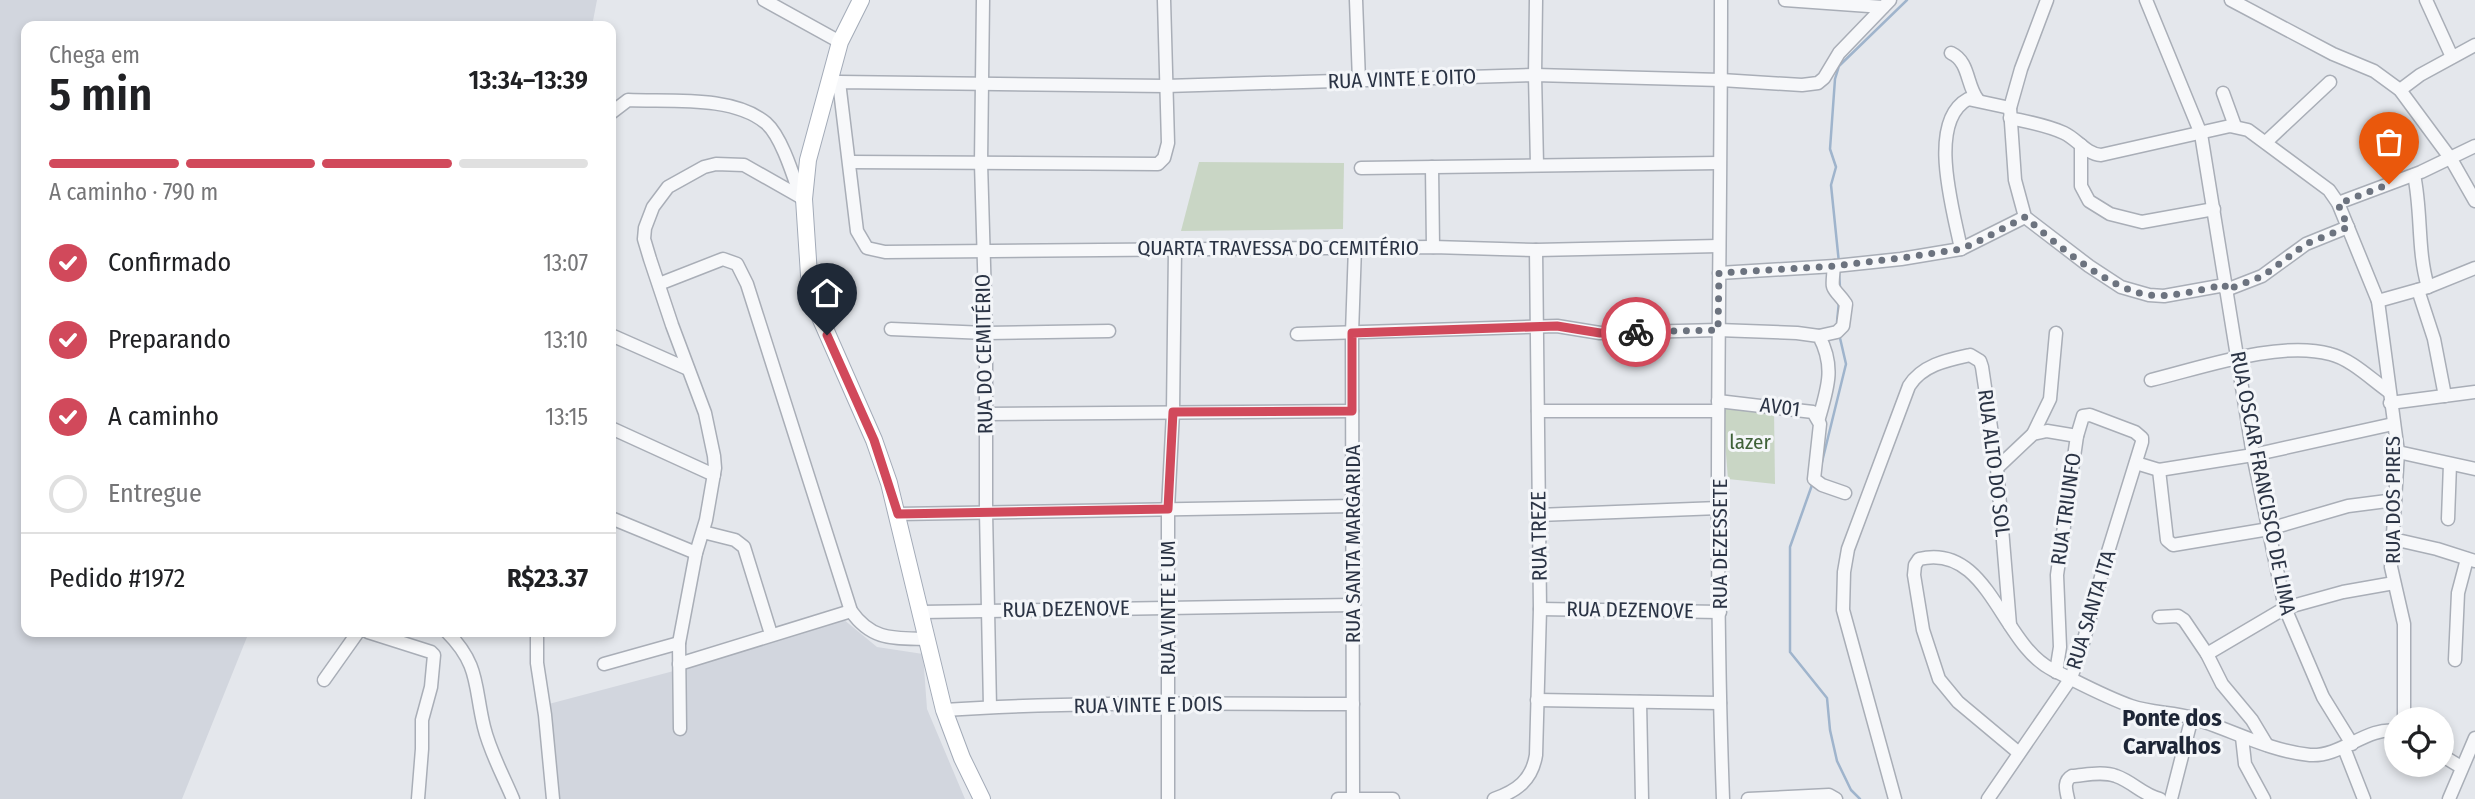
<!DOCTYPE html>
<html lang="pt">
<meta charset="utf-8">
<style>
body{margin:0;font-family:"Fira Sans Condensed",sans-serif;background:#f2f2f2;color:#202124;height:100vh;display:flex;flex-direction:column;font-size:26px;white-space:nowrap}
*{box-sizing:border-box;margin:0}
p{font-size:23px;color:#757577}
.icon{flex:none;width:38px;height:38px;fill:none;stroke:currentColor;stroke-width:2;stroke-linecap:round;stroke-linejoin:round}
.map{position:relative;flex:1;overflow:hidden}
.side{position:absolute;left:21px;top:21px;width:595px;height:616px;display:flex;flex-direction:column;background:#fff;border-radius:14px;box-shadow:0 4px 10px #0003}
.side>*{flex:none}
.fabs{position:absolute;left:2384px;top:707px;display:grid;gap:14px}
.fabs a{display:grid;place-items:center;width:70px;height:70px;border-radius:50%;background:#fff;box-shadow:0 4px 10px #0003;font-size:35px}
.pin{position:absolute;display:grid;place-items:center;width:60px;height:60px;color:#fff;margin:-72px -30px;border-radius:50% 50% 50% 0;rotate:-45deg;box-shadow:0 0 7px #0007}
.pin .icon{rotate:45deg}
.courier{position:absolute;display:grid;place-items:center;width:70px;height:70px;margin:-35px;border:5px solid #d1495b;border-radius:50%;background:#fff;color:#222;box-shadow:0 2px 9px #0007}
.head em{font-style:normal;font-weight:600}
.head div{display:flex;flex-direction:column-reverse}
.head{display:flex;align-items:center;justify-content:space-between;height:119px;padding:0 28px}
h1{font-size:46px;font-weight:600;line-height:52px}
.bar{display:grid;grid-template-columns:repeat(4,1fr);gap:10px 7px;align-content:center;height:84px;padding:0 28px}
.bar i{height:9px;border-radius:5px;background:#e0e0e0}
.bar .active{background:#d1495b}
.bar p{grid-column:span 4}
.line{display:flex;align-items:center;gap:18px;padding:0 28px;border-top:2px solid #e0e0e0}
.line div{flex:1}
ol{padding:0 28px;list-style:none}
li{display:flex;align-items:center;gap:21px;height:77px}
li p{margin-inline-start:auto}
li .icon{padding:7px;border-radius:50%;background:#d1495b;color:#fff;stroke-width:4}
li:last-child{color:#757577}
li i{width:38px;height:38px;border:4px solid #e0e0e0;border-radius:50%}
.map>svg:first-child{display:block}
.built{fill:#d2d6de}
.green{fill:#c9d6c5}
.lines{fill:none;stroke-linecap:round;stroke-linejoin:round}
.stream{stroke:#9fb4cc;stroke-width:2.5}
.minor-casing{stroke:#a9aeb7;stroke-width:15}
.major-casing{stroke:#a3abb8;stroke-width:18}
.minor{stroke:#f7f8fa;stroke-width:12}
.major{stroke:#fff;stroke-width:16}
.done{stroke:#6c737f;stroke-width:7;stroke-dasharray:0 12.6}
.route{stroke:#d1495b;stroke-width:9}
.labels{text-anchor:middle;stroke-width:6;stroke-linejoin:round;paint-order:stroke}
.street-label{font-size:21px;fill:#2b3445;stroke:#f4f6f9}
.park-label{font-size:21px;fill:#3f6138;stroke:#f4f6f9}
.quarter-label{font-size:24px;font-weight:bold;fill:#1d2536;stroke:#f4f6f9}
</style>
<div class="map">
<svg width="2475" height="799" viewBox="0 0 2475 799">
<rect width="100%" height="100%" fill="#e4e7ec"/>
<g class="built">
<polygon points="0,0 597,0 592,26 26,26 26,632 249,632 182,799 0,799"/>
<polygon points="843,619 877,647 923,654 927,709 965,799 553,799 545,705 685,668"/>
</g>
<g class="green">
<polygon points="1199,162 1344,163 1343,229 1181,231"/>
<polygon points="1722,404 1774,410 1775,484 1728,479"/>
</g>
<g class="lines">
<g class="stream">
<polyline points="1839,263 1831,185 1836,167 1830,149 1835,79 1839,66 1907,0"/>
<polyline points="1839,273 1840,287"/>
<polyline points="1837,322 1839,301"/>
<polyline points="1821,466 1846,364 1840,338"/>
<polyline points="1812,485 1790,547 1790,652 1827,698 1830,730 1837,761 1851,790 1860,799"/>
</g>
<defs>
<g id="minor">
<polyline points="764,0 840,42"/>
<polyline points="983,0 981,163 986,333 986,512 990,707"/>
<polyline points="1356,0 1359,81"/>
<polyline points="1536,0 1535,75 1537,165"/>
<path d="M1721,0C1721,266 1713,533 1723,799"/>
<polyline points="1785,0 1883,7"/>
<polyline points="2047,0 2021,69 2010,108 2015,180 2025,217 2089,266 2121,287 2149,295 2164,296 2225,285"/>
<polyline points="2146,0 2201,134 2253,455 2285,608 2323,697 2352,744"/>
<polyline points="2231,0 2333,54 2374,71 2400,90 2451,159 2475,201"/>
<polyline points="2426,0 2452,57"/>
<path d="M1951,53C1970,62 1966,85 1978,100"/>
<polyline points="839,82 857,231 867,248 885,252 1433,247 1536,250 1719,246"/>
<polyline points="2400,90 2420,75 2475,45"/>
<polyline points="826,92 839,82 1166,86 1535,75 1721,80 1802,85 1818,83 1824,78 1839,53 1890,0"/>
<polyline points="2223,93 2235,126"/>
<path d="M611,113L628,100C669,102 733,95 766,123C782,137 794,178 801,198"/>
<path d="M2010,118C2028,122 2047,125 2064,133C2077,139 2086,154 2101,155L2230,126L2248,130L2329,190L2338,203L2378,301L2398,452L2391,567L2404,624V719"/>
<polyline points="2266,142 2330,82"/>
<polyline points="2081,145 2081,186 2089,201 2110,214 2142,222 2214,209"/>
<polyline points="850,162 1158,164 1164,158 1168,143 1164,0"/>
<polyline points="1432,167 1433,247"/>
<polyline points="1361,168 1719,163"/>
<path d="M2414,175C2422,212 2417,250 2428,287"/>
<polyline points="2338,203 2421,172 2475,146"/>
<path d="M1961,249C1954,212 1926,122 1968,99L2010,108"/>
<polyline points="1719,273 1835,266 1901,259 1961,249 2025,217"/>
<path d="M659,284L723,259L737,264L747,284L851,611C872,641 894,638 927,639"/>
<polyline points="2226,290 2262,276 2306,244 2348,227"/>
<polyline points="2418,290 2434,339 2445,396"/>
<polyline points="2378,301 2428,287 2475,268"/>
<polyline points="891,329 986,333 1109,331"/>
<path d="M1297,334L1557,326L1600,333L1718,330L1797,333L1819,336C1835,366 1828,387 1819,418"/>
<polyline points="611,335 688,369"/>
<path d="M1819,336L1837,332L1843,326L1846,304C1832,284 1831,295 1834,266"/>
<path d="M2151,380C2201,368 2279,340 2330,354C2351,359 2371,379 2388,391"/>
<polyline points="1718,401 1813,412 1820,424 1814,479 1822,485 1845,493"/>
<polyline points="2390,403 2475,392"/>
<polyline points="1538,411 1718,411"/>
<polyline points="986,414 1352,411"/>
<polyline points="611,428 714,475"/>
<polyline points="2033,434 2050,399 2056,333"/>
<polyline points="2398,452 2475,469"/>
<polyline points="2136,463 2159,470 2253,455 2393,424"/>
<polyline points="1997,468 2033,434 2047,431 2077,436"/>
<polyline points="2159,470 2167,540 2173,545 2269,529 2348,506 2395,500"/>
<polyline points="898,514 1354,506"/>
<polyline points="1538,515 1719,508"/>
<polyline points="611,518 696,553"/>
<polyline points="2448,519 2450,464"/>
<polyline points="703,532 735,540 744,547 771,634"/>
<polyline points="2393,539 2437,549 2475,561"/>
<polyline points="1540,609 1720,612"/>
<polyline points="921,612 1354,605"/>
<polyline points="2159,617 2178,616 2184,620 2207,654"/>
<polyline points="368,632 431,652 434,655 431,687 422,720 422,749 418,799"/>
<path d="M447,632C480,665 474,686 484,727C490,752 503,775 513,799"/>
<polyline points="537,632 537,663 545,715 553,799"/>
<polyline points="2455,660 2458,593 2467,559"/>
<polyline points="604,664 679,643"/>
<polyline points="679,664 851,611"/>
<polyline points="324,680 358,632"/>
<polyline points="1537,700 1720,703"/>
<polyline points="1640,702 1642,799"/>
<path d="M944,710C1080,701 1217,704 1353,704"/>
<polyline points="680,729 679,643 696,553 706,520 715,468 714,456 705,413 672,325 650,259 644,239 645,228 653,207 668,187 704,167 716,164 744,165 804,199"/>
<polyline points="2242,737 2245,764 2264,799"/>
<polyline points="2267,745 2252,720 2222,684 2207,654 2285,608 2343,592 2394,583"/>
<polyline points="2344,748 2364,799"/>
<path d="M2019,753L1958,702L1939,679L1923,630L1914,575L1915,565L1919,559C1989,542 2001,645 2053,670C2078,682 2105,697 2131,706C2151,713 2173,712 2193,718C2232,730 2269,751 2310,755C2341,757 2368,726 2396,731"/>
<polyline points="2441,755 2461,767"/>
<polyline points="1168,799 1168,509 1173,412 1175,249"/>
<polyline points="1338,799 1393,799"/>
<polyline points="1353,799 1352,333 1355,247"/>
<path d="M1494,799C1517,791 1532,780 1536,755L1540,609L1536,250"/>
<polyline points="1748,799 1829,795 1836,799"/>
<path d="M1895,799L1843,610L1844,572L1848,549L1909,386C1922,365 1947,360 1970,355L1980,361L1982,367L1997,468L2010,625"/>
<polyline points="1988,799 2071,678 2083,643 2107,555 2142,442 2142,438 2135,432 2090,415 2083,416 2077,436 2057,575 2060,647 2056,672"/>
<path d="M2068,799C2066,790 2063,781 2072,776C2086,775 2103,771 2116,776C2133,782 2143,795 2160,799"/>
<polyline points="2171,799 2192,717"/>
<polyline points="2449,799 2475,738"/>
</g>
<polyline id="major" points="861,0 840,42 808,160 804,199 809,275 815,306 874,440 889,483 944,710 962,758 982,799"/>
</defs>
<use href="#minor" class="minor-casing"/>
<use href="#major" class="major-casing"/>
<use href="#minor" class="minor"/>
<use href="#major" class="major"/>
</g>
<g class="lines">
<path class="done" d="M1636,332L1718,330L1719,273L1834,266L1901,258L1961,249L1981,240L2025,217C2055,243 2109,290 2149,295C2173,298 2201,289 2225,285L2226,290L2263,276L2306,244L2348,227L2338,204L2389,184"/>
<polyline class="route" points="827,335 874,440 898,514 1168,509 1173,412 1352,411 1352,333 1557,326 1600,333 1636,332"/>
</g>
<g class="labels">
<g class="street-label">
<text transform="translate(1402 79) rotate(-2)" y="7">RUA VINTE E OITO</text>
<text x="1278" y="255">QUARTA TRAVESSA DO CEMITÉRIO</text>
<text transform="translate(984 354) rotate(-91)" y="7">RUA DO CEMITÉRIO</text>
<text transform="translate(1780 407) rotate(7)" y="7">AV01</text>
<text transform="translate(1994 463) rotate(83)" y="7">RUA ALTO DO SOL</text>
<text transform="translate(2263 483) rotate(79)" y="7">RUA OSCAR FRANCISCO DE LIMA</text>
<text transform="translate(2393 500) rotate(-90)" y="7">RUA DOS PIRES</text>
<text transform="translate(2066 509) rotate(-82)" y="7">RUA TRIUNFO</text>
<text transform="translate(1539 536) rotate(-91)" y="7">RUA TREZE</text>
<text transform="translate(1353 544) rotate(-90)" y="7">RUA SANTA MARGARIDA</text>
<text transform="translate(1720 544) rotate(-90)" y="7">RUA DEZESSETE</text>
<text transform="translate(1168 608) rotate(-90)" y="7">RUA VINTE E UM</text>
<text transform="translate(1066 609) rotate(-1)" y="7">RUA DEZENOVE</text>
<text transform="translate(1630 610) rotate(1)" y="7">RUA DEZENOVE</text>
<text transform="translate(2091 610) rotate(-73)" y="7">RUA SANTA ITA</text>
<text transform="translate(1148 705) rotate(-1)" y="7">RUA VINTE E DOIS</text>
</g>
<g class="park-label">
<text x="1750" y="449">lazer</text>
</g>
<g class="quarter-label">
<text x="2172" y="726">Ponte dos<tspan x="2172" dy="28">Carvalhos</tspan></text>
</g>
</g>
</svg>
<div class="fabs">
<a><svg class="icon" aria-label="locate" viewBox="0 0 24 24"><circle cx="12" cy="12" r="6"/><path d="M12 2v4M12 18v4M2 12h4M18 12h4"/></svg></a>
</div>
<div class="pin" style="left:2389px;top:184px;background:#ea580c"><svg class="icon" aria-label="bag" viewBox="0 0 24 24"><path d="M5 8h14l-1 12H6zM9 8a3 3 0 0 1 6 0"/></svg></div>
<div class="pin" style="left:827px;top:335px;background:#1f2937"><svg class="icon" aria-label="home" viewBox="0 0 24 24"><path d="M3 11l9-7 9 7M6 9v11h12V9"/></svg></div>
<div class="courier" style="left:1636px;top:332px"><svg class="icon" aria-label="bike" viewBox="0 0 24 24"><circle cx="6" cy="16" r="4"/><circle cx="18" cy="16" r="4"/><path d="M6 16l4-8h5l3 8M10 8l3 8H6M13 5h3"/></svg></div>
<section class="side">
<div class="head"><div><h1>5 min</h1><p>Chega em</p></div><em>13:34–13:39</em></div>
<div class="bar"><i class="active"></i><i class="active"></i><i class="active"></i><i></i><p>A caminho · 790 m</p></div>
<ol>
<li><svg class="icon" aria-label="check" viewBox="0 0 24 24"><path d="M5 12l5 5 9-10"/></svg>Confirmado<p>13:07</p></li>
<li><svg class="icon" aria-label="check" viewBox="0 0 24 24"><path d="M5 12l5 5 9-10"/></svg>Preparando<p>13:10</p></li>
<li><svg class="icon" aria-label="check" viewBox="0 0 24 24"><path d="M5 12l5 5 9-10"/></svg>A caminho<p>13:15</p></li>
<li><i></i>Entregue</li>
</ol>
<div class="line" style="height:91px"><div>Pedido #1972</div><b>R$23.37</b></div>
</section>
</div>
